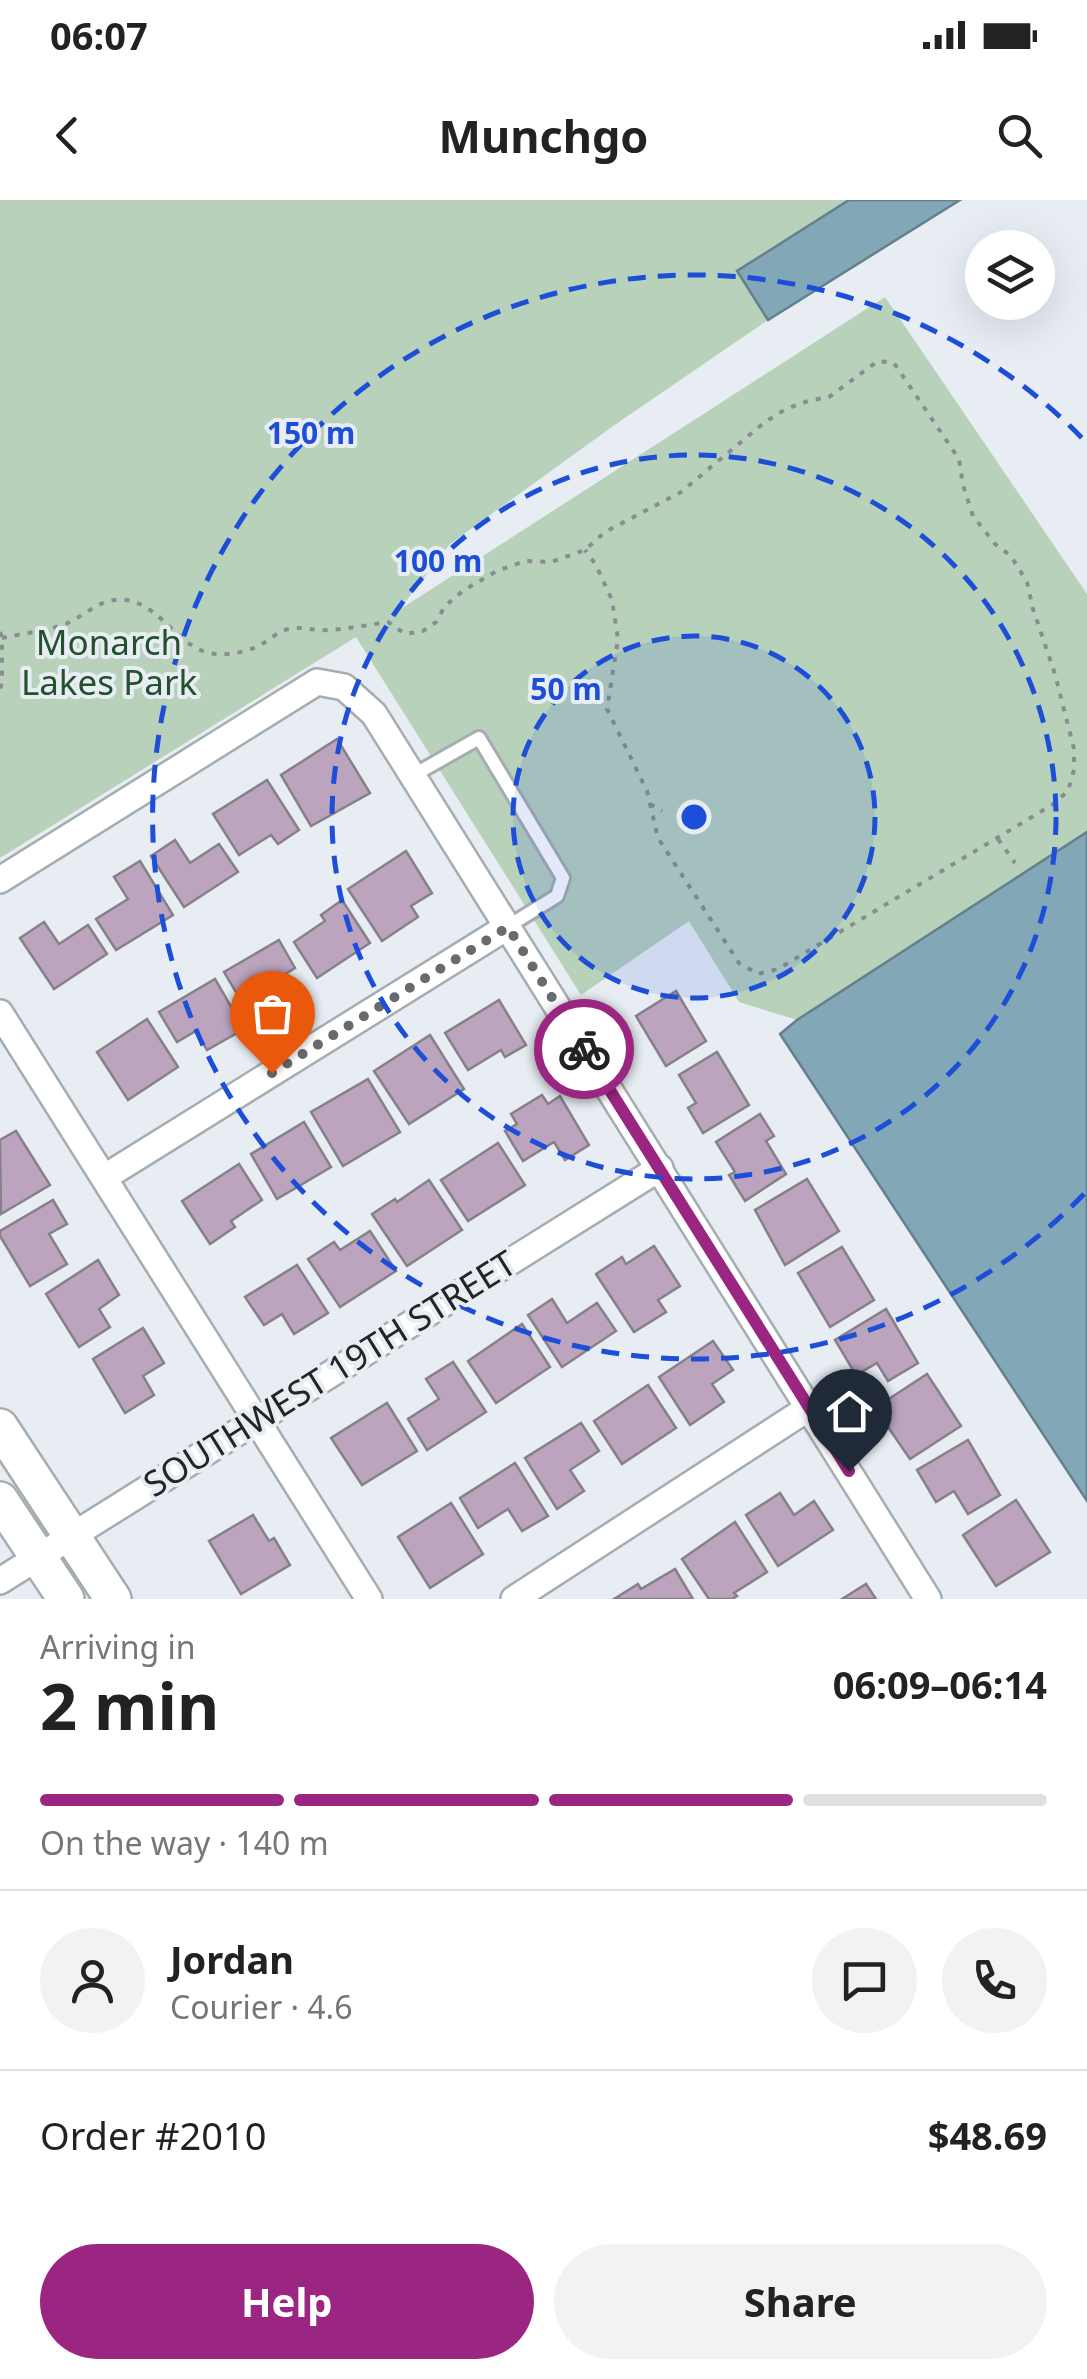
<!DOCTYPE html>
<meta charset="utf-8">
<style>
body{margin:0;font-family:"Noto Sans",sans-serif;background:#f2f2f2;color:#222;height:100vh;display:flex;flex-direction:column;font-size:38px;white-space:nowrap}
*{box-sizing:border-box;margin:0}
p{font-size:32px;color:#767676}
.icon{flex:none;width:55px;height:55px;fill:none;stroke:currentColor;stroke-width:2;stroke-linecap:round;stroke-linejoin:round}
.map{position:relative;height:1399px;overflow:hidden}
.drawer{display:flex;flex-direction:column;background:#fff;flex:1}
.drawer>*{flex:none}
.buttons{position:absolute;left:965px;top:30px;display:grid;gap:20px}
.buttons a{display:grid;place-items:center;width:90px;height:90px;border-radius:50%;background:#fff;box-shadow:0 10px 40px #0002;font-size:50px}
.pin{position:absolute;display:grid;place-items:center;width:85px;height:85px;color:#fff;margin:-102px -42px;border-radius:50% 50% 50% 0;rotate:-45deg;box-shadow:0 0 10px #0007}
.pin .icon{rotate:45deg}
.courier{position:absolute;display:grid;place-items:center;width:100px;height:100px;margin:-50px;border:8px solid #9b2681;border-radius:50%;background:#fff;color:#222;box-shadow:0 2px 12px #0007}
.summary em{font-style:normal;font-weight:700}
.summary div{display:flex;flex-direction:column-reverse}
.summary{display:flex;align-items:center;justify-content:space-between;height:170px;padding:0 40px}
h1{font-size:65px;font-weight:700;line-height:75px}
.bar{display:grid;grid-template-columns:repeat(4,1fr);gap:15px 10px;align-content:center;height:120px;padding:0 40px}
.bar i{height:12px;border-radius:8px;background:#e0e0e0}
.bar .active{background:#9b2681}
.bar p{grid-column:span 4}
.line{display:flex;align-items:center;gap:25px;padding:0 40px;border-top:2px solid #e0e0e0}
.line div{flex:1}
.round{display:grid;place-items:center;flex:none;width:105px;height:105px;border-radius:52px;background:#f2f2f2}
.action{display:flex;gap:20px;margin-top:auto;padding:20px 40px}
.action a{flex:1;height:115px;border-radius:60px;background:#9b2681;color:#fff;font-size:40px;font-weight:700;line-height:115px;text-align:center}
.action a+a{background:#f2f2f2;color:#222}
.status{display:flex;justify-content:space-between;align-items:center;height:70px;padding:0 50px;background:#fff;direction:ltr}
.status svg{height:28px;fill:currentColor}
header{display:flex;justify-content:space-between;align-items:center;height:130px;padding:0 40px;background:#fff;font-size:45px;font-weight:700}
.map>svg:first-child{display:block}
.green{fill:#b7d1bb}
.water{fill:#82a7b7;stroke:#65808c;stroke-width:2.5}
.building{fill:#bca4bf;stroke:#868187;stroke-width:2.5}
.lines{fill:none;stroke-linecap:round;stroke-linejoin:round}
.lane-casing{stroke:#a6adb1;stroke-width:18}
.street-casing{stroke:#a6adb1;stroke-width:30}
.secondary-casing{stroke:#a6adb1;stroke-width:40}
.path{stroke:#898d91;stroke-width:4;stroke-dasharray:5 8;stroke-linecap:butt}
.lane{stroke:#fff;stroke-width:12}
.street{stroke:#fff;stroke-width:25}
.secondary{stroke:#fff;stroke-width:35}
.done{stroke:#676a6e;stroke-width:10;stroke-dasharray:0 18}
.route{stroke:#9b2681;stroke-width:12}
.ring{fill:none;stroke:#1d4ed8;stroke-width:5;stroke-dasharray:18 12}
.labels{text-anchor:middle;stroke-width:8;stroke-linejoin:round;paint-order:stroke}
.park-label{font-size:35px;fill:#23502d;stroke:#e7edf3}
.street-label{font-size:35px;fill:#222426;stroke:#e7edf3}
.centre{fill:#1d4ed8;stroke:#e7edf3;stroke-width:5}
.ring-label{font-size:30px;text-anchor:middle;font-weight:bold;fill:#1d4ed8;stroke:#e7edf3;stroke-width:8;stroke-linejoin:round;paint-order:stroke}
</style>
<div class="status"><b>06:07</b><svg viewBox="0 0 49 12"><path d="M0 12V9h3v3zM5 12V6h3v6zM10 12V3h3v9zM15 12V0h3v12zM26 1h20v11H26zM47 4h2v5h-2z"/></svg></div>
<header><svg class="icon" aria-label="back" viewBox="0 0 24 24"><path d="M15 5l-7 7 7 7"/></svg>Munchgo<svg class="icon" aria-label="search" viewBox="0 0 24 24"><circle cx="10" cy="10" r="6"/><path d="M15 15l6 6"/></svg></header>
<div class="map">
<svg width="1087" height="1399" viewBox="0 0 1087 1399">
<rect width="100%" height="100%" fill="#e7edf3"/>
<polygon class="green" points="0,0 849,0 737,71 768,120 616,224 450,344 399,410 885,97 1087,394 1087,632 797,820 739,802 689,721 581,795 356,437 0,658"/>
<g class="water">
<polygon points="849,0 960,0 768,120 737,71"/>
<polygon points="1087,632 1087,1301 780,834 797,820"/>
</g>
<g class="building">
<polygon points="337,539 370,593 311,626 281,575"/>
<polygon points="267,580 299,630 278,644 271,635 239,655 213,614"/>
<polygon points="175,640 190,663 219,644 238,672 184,707 151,656"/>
<polygon points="406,651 432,693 411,706 418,717 382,741 348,689"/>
<polygon points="140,661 173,715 116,750 96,719 128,699 114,677"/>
<polygon points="342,700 370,743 317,778 294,742 325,721 321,715"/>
<polygon points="44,722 59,744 88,725 107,754 54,789 20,738"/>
<polygon points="279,740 295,768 277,779 289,799 253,821 224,772"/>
<polygon points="215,779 244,829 207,850 196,831 177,842 159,812"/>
<polygon points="676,791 706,841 666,866 636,816"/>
<polygon points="499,800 526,845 505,857 501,850 468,870 445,833"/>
<polygon points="147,819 178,867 128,900 97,852"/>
<polygon points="430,835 464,889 409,924 374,871"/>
<polygon points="717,852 749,905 703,933 688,908 696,903 679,875"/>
<polygon points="368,879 400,932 343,966 311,912"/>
<polygon points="542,895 548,904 560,896 589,945 565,960 554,942 523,961 505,931 517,924 511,914"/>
<polygon points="760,914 774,936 766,941 786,974 745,1001 729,975 735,972 716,942"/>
<polygon points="304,922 331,967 277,999 251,954"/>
<polygon points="16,931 50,985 1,1014 0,940"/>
<polygon points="498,943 525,985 468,1021 441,980"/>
<polygon points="239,964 262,1000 231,1021 235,1027 210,1044 182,1001"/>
<polygon points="807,979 839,1031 785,1065 755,1010"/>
<polygon points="429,980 462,1030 407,1066 372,1014 395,999 397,1002"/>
<polygon points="53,1000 67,1024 49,1034 67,1064 30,1086 0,1036 0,1031"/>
<polygon points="370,1031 396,1071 340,1107 308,1059 334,1042 340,1050"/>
<polygon points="654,1046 680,1086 658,1100 666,1112 634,1132 596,1074 622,1057 626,1064"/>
<polygon points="842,1047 874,1100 830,1127 798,1073"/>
<polygon points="98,1060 119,1095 99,1109 110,1127 79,1147 46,1094"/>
<polygon points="297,1065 328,1113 294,1134 282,1114 264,1125 245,1097"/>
<polygon points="552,1099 567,1123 597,1103 616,1131 562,1167 528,1115"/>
<polygon points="886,1109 918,1163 888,1181 877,1163 856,1175 835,1140"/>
<polygon points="522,1124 550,1167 496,1203 468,1161"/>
<polygon points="143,1128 164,1163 143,1176 154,1195 125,1213 93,1159"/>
<polygon points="713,1141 733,1170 712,1184 724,1202 690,1225 659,1177"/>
<polygon points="453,1162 486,1212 427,1250 408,1219 439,1199 426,1179"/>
<polygon points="927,1174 961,1226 910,1259 875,1208"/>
<polygon points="648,1185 676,1228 622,1264 594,1221"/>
<polygon points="387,1203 417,1251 362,1285 331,1238"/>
<polygon points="581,1223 599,1251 570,1270 584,1291 557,1309 525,1258"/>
<polygon points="968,1240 1000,1295 968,1314 954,1291 936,1302 917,1270"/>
<polygon points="515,1263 548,1316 522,1331 508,1309 478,1328 460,1298"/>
<polygon points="780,1293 794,1315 814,1301 833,1330 778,1366 746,1315"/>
<polygon points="1016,1300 1050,1352 996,1386 963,1335"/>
<polygon points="451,1303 483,1354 430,1388 398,1337"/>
<polygon points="253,1315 269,1341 274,1338 290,1365 241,1394 209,1341"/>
<polygon points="735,1322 767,1372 734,1393 737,1396 732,1399 709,1399 682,1359"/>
<polygon points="675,1369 693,1399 614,1399 638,1384 641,1389"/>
<polygon points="866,1384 876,1399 842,1399"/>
</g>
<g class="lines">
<defs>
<polyline id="lane" points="412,576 479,538 563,678 557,696 507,727"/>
<g id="street">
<polyline points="0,680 317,482 344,487 374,514 928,1399"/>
<polyline points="0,813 369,1399"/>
<polyline points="105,977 507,727"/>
<polyline points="0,1381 660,968"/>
<polyline points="514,1399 810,1207"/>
</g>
<g id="secondary">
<polyline points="0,1227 113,1399"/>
<polyline points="0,1300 66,1399"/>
</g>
</defs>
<use href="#lane" class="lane-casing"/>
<use href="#street" class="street-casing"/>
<use href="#secondary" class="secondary-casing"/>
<g class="path">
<polyline points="0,432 2,438 2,482 0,490"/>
<path d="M2,438C24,433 50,431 70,422C89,412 103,397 126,400C163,405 179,452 217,454C232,455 250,451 262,444C271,439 278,431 289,429C302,426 314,431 327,430C347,429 368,425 388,422L405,434L423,431L436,422L445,406L464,390L497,371L525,361L551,362L585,350L605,332L681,292L765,222L786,209L808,201L829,197L878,161L894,163L959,259L963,285L973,316L995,344L1011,356L1027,382L1033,409L1055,474L1074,549V570L1068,591L1052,605L778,769L758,774L739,763L658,638L647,591L607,509L618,439L612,400L596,365L585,350"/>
<polyline points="650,604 662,611"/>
<polyline points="998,639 1015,663"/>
</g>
<use href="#lane" class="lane"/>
<use href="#street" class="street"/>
<use href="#secondary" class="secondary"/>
</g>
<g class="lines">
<polyline class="done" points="272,873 508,727 584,849"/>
<polyline class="route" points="584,849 849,1271"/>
</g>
<circle cx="694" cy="617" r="181" fill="#1d4ed8" fill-opacity=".12"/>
<g class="ring">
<circle cx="694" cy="617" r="181"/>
<circle cx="694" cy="617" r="362"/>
<path d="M1084 994A542 542 0 1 1 1084 240"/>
</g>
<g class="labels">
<g class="park-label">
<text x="109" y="455">Monarch<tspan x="109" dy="40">Lakes Park</tspan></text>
</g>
<g class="street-label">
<text transform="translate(330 1174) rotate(-32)" y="12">SOUTHWEST 19TH STREET</text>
</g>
</g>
<circle cx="694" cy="617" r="15" class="centre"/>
<g class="ring-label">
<text x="311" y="244">150 m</text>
<text x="438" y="372">100 m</text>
<text x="566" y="500">50 m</text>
</g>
</svg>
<div class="buttons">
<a><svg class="icon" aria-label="layers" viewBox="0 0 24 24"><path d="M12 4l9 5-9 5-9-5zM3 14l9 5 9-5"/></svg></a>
</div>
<div class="pin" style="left:272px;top:873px;background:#ea580c"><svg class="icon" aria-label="bag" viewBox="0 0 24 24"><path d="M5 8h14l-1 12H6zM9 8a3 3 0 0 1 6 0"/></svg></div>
<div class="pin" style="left:849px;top:1271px;background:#1f2937"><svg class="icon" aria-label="home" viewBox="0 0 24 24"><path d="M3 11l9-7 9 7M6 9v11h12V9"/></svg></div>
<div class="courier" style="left:584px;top:849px"><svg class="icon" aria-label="bike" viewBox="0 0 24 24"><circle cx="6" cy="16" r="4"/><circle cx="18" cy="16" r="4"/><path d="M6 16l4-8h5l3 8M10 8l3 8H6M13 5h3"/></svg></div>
</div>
<section class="drawer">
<div class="summary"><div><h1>2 min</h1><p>Arriving in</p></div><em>06:09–06:14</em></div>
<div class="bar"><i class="active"></i><i class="active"></i><i class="active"></i><i></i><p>On the way · 140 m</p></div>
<div class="line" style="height:180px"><a class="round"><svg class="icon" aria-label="person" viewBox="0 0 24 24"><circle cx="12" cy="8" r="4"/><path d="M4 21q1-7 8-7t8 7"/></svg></a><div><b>Jordan</b><p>Courier · 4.6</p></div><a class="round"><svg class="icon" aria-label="chat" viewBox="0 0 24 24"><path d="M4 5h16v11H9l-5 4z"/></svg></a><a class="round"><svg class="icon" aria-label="phone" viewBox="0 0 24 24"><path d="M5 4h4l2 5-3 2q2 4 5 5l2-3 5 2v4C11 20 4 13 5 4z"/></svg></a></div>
<div class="line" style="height:130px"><div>Order #2010</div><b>$48.69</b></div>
<div class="action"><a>Help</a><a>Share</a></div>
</section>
